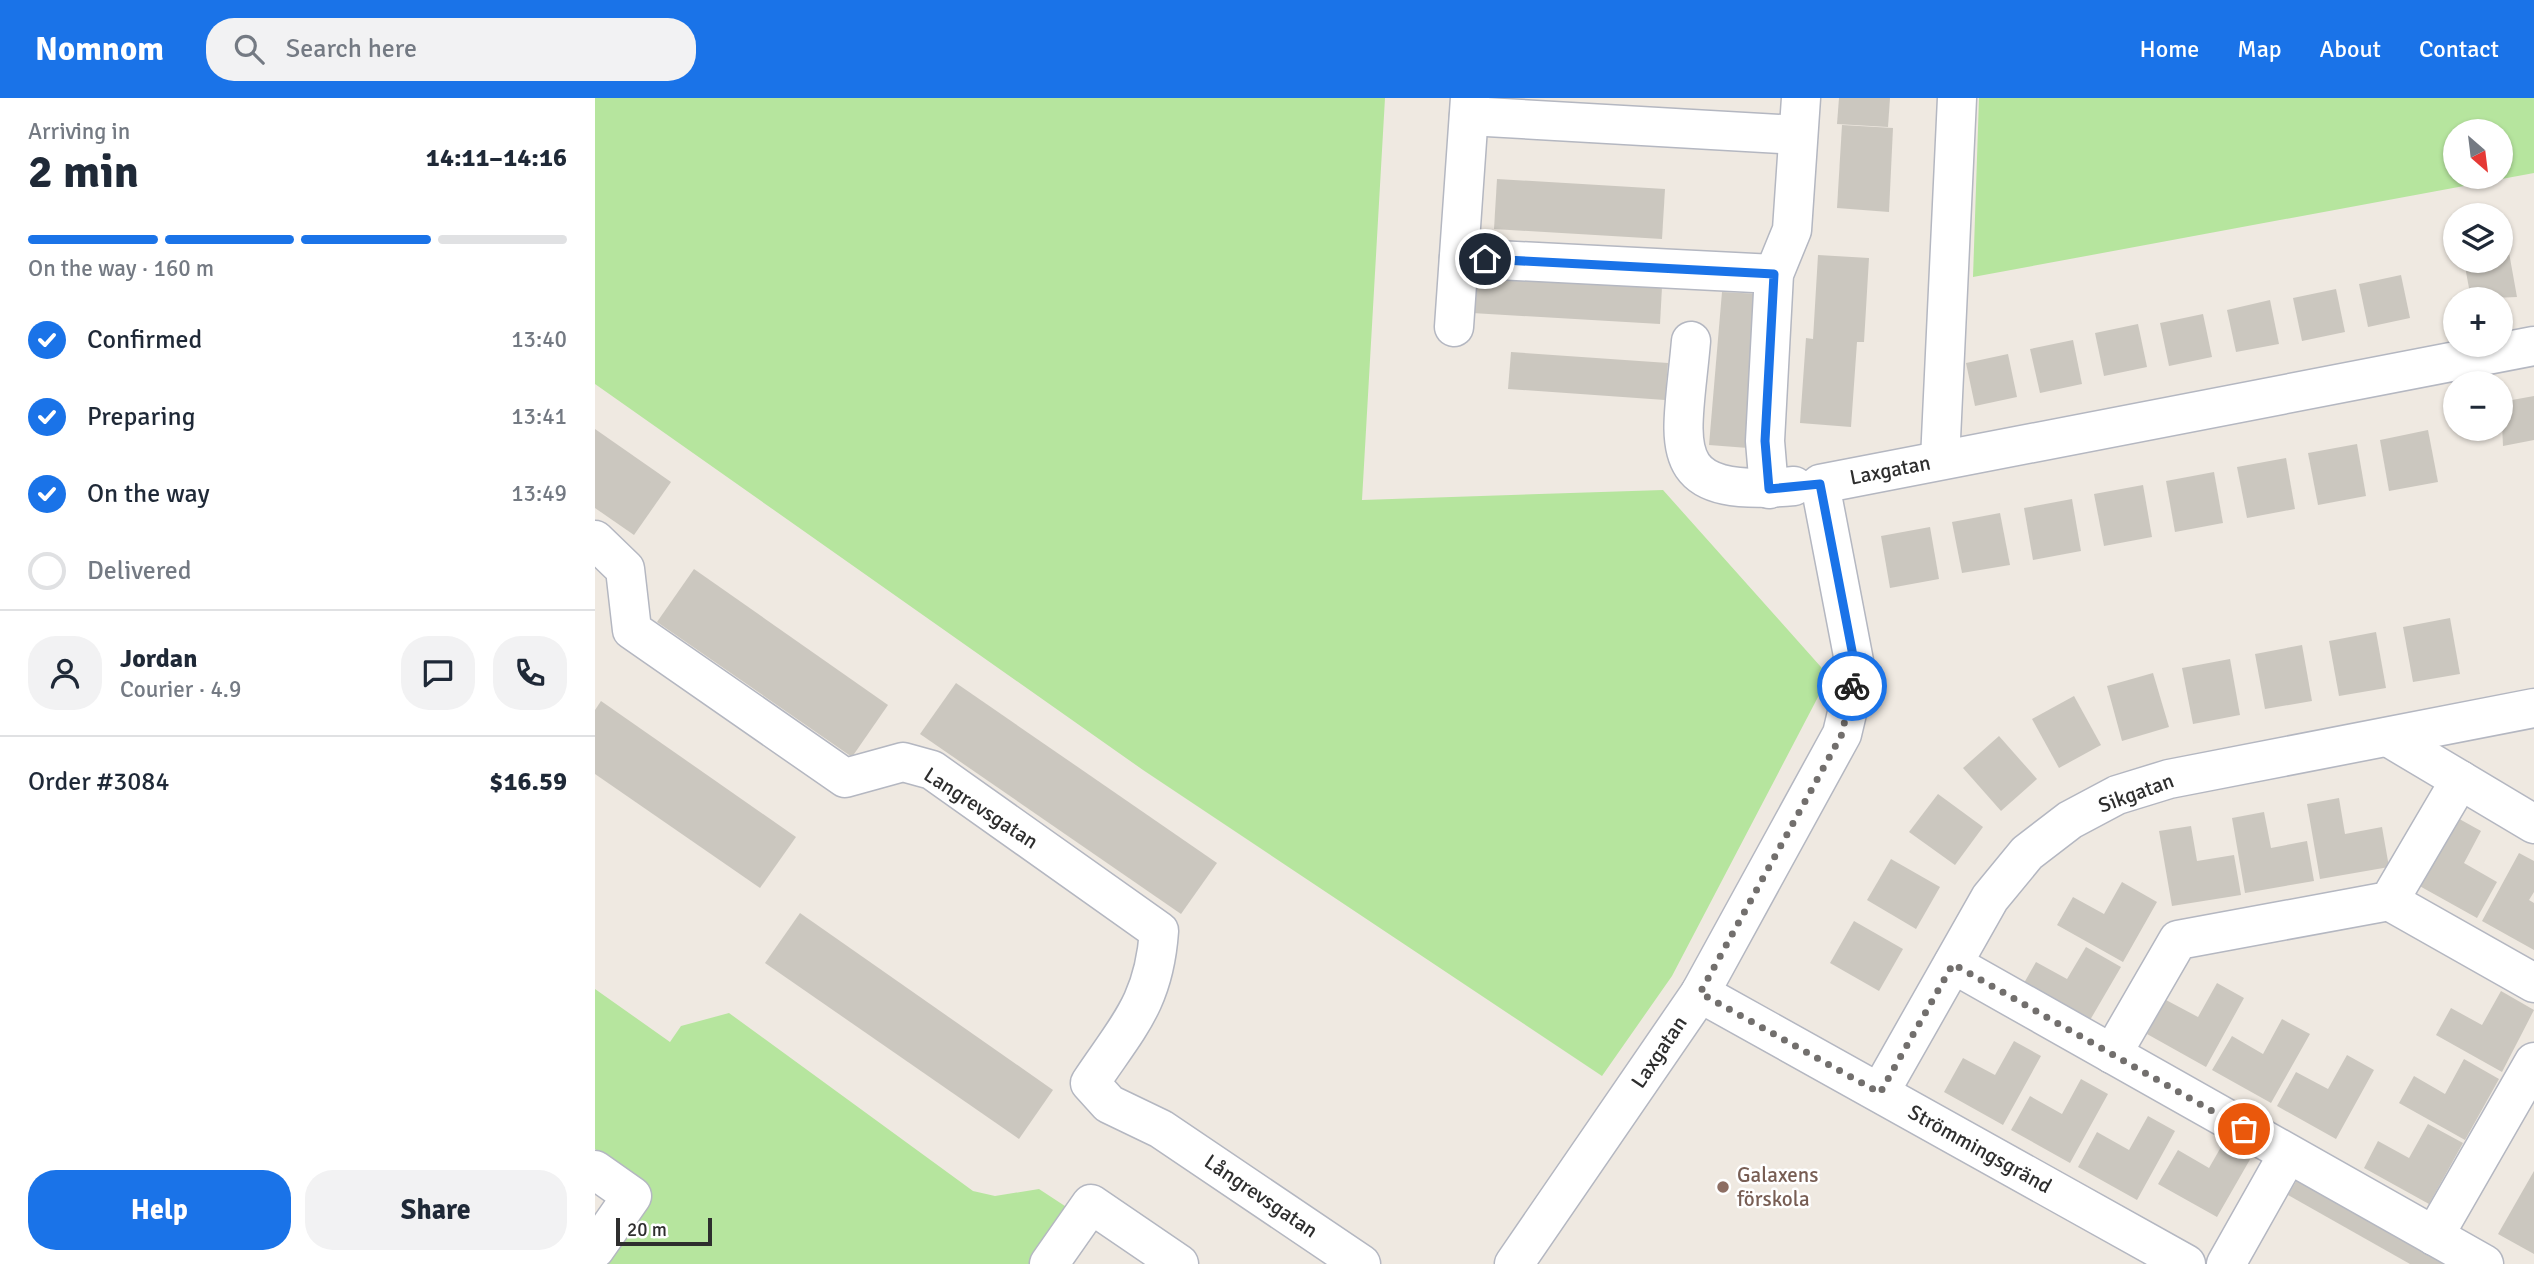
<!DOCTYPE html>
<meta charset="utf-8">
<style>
body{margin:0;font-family:Signika,sans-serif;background:#f2f2f3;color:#1f2937;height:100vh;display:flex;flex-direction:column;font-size:26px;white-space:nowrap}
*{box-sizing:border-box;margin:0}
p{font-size:23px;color:#747a83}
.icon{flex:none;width:38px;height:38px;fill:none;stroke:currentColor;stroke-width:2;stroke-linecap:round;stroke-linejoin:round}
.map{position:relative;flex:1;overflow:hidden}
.sheet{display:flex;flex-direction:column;background:#fff;width:595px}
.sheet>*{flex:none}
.needle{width:46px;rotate:152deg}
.tools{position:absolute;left:1848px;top:21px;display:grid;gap:14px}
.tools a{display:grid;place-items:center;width:70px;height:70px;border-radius:50%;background:#fff;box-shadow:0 2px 5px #0004;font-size:35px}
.scale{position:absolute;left:21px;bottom:18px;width:96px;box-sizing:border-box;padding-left:7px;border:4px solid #2e2e2e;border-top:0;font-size:19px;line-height:24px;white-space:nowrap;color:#2e2e2e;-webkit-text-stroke:5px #fff;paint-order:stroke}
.pin{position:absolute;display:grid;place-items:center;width:60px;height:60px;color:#fff;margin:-30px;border:4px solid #fff;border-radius:50%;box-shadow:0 2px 7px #0007}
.courier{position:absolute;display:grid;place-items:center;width:70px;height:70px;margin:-35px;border:5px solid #1a73e8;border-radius:50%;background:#fff;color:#222;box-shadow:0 2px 9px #0007}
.head em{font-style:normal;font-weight:700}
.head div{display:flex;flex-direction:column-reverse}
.head{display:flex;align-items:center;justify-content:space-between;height:119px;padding:0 28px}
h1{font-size:46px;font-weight:700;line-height:52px}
.bar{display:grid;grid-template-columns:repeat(4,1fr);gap:10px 7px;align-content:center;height:84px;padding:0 28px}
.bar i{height:9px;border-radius:5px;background:#e0e1e3}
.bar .current{background:#1a73e8}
.bar p{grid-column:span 4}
.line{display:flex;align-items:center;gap:18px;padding:0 28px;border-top:2px solid #e0e1e3}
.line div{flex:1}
.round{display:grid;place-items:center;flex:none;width:74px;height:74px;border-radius:28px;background:#f2f2f3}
ol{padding:0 28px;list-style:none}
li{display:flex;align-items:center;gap:21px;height:77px}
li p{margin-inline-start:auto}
li .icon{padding:7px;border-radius:50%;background:#1a73e8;color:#fff;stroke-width:4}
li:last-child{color:#747a83}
li i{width:38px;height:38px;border:4px solid #e0e1e3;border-radius:50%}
.cta{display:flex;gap:14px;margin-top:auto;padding:14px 28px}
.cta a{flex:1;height:80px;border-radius:28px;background:#1a73e8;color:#fff;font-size:28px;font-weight:700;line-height:80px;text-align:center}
.cta a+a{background:#f2f2f3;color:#1f2937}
header{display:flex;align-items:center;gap:42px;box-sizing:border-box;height:98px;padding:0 35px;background:#1a73e8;color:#fff}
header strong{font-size:33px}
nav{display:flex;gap:38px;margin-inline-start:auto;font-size:24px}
.search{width:490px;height:63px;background:#f2f2f3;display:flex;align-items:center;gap:18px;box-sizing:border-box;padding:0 24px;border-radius:28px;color:#747a83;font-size:26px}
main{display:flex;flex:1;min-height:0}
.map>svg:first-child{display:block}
.green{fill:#b6e59e;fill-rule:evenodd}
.building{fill:#cbc7bf}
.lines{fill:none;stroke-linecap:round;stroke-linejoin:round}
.minor-casing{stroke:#b4b7c1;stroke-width:41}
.minor{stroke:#fff;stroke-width:38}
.done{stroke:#726f6d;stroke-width:7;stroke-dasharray:0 12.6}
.route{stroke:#1a73e8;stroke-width:9}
.education-dot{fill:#8d6e63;stroke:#fff;stroke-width:2.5}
.labels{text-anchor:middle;stroke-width:5;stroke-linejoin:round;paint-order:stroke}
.street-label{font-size:21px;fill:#2e2e2e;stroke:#fff}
.education-label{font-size:21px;fill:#785e54;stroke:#fff;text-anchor:start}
</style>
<header>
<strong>Nomnom</strong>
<div class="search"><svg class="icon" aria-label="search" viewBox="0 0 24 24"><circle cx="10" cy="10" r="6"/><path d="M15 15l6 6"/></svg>Search here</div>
<nav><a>Home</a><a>Map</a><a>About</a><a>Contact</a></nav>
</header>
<main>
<section class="sheet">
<div class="head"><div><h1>2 min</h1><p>Arriving in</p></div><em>14:11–14:16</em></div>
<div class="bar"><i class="current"></i><i class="current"></i><i class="current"></i><i></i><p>On the way · 160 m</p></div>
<ol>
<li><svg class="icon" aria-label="check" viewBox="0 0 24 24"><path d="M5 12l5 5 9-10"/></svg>Confirmed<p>13:40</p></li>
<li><svg class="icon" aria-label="check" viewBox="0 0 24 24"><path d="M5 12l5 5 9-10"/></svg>Preparing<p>13:41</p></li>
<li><svg class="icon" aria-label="check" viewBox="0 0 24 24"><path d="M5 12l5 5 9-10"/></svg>On the way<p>13:49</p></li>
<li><i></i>Delivered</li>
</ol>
<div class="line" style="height:126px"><a class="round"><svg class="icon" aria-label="person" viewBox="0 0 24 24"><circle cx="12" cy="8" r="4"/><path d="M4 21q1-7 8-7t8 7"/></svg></a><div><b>Jordan</b><p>Courier · 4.9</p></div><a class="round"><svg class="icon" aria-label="chat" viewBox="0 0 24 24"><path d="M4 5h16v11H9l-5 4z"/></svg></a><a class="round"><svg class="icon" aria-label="phone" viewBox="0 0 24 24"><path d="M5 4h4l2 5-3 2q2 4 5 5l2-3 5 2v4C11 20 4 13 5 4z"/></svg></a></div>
<div class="line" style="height:91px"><div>Order #3084</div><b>$16.59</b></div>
<div class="cta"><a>Help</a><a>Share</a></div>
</section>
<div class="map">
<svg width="1939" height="1166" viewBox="0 0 1939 1166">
<rect width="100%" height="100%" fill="#efe9e1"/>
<g class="green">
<polygon points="0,0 790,0 767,402 1068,392 1234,578 1077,878 1007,978 548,672 0,286"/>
<path d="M1384,0H1939V75L1378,179ZM1860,33H1906V79H1860Z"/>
<polygon points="0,891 75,944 86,928 134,915 378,1093 400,1098 444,1091 476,1112 436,1166 0,1166 54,1088 0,1051"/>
</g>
<g class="building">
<polygon points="1244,0 1295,0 1293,29 1242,26"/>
<polygon points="1247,27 1298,30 1294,114 1242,110"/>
<polygon points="902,81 1070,91 1067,141 899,131"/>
<polygon points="1913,149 1922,199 1876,201 1869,163 1906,163 1906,151"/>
<polygon points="1223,157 1274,160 1269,244 1262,244 1256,329 1205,325 1211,240 1218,241"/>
<polygon points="879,177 1067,189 1065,226 877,215"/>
<polygon points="1806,177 1815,220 1773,229 1764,186"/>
<polygon points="1741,191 1750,234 1707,243 1698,200"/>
<polygon points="1127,194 1166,196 1153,350 1114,347"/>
<polygon points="1675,202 1684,246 1641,254 1632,212"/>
<polygon points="1608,216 1617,259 1574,268 1565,225"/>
<polygon points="1543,226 1552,269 1509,278 1500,235"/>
<polygon points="1478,242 1487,286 1445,295 1435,251"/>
<polygon points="916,254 1073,265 1070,302 913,291"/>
<polygon points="1413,256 1422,299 1380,308 1371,265"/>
<polygon points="1939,298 1939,342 1908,348 1906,304"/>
<polygon points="0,331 76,384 39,437 0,410"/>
<polygon points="1833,332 1843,384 1794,393 1785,342"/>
<polygon points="1762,346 1771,398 1723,407 1713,355"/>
<polygon points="1691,360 1700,411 1652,420 1642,369"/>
<polygon points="1619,374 1628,425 1580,434 1571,383"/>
<polygon points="1548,387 1557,439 1509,448 1499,396"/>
<polygon points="1477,401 1486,453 1438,462 1429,410"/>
<polygon points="1405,415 1415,467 1367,475 1357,424"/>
<polygon points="1335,429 1344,481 1295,490 1286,438"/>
<polygon points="99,471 293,607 257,659 62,524"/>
<polygon points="1855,520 1865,576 1818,584 1808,529"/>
<polygon points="1781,534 1791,590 1744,598 1734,543"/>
<polygon points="1707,547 1717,603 1670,611 1660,556"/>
<polygon points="1635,561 1645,617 1598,626 1587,570"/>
<polygon points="1558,575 1574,629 1527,643 1512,588"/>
<polygon points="361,585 622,765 586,816 325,636"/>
<polygon points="1479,598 1506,647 1464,670 1437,621"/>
<polygon points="6,603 201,739 165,790 0,676 0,612"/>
<polygon points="1404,638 1442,681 1406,713 1368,670"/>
<polygon points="1343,696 1388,729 1360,767 1314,734"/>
<polygon points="1744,700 1750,736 1787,729 1794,769 1725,781 1712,706"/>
<polygon points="1669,714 1676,750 1712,743 1719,783 1650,795 1637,720"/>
<polygon points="1859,718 1886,733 1869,765 1902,784 1882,820 1821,786"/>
<polygon points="1596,728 1602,763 1639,757 1646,797 1577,808 1564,733"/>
<polygon points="1924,755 1939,763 1939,794 1934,802 1939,805 1939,852 1887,823"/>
<polygon points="1296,761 1345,789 1321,831 1272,802"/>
<polygon points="1527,784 1562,804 1528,864 1462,827 1478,799 1509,816"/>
<polygon points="205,815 458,992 424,1041 170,865"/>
<polygon points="1259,823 1308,851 1284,893 1235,865"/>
<polygon points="1491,849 1526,869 1491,929 1425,892 1441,864 1472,881"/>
<polygon points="1622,885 1649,900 1611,969 1552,936 1571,902 1603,919"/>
<polygon points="1906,893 1939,912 1907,974 1841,937 1856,910 1887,927"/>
<polygon points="1687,921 1715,936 1676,1005 1617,972 1637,938 1668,956"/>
<polygon points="1419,943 1446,958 1408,1027 1349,994 1368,960 1400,977"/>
<polygon points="1752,957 1779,972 1741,1041 1682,1008 1701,974 1733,991"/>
<polygon points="1869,961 1904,981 1870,1042 1804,1005 1819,978 1850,996"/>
<polygon points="1486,981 1513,996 1475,1065 1416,1032 1435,998 1467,1016"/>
<polygon points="1553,1018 1580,1033 1542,1102 1483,1069 1502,1034 1534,1052"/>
<polygon points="1833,1026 1868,1045 1834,1106 1769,1070 1783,1043 1814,1060"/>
<polygon points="1634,1035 1661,1051 1622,1119 1563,1086 1583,1052 1614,1070"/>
<polygon points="1939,1073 1939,1156 1903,1136"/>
<polygon points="1706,1075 1868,1166 1815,1166 1693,1097"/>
</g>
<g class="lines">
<defs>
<g id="minor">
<polyline points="874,18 1203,37"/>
<polyline points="864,160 1179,176"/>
<polyline points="859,229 875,0"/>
<path d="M1096,243C1087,347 1063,401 1199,388"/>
<polyline points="1345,362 1362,0"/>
<polyline points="1174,391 1170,343 1179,176 1197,132 1206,0"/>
<path d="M0,442L30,471L37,532L250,680L308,664L337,672L564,833C559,904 533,928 495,985L514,1006L566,1031L766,1166"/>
<polyline points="1793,639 1939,726"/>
<polyline points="1794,803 1939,885"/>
<polyline points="1358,866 1889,1166"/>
<polyline points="1105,895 1591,1166"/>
<polyline points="1517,956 1583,842 1794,803 1865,682"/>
<polyline points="1285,994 1395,800 1432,755 1475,722 1522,697 1574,681 1939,610"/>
<polyline points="0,1072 37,1098 0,1151"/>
<polyline points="1839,1138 1939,964"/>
<polyline points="454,1166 496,1106 584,1166"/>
<polyline points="919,1166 1105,895 1247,636 1256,598 1259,563 1225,386 1939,248"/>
<polyline points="1631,1166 1693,1056"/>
</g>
</defs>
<use href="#minor" class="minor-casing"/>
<use href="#minor" class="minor"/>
</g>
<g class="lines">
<polyline class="done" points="1257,588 1247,636 1105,895 1285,995 1358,866 1649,1031"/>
<polyline class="route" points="890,161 1179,176 1170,343 1174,391 1225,386 1259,563 1257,588"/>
</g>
<circle class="education-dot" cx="1128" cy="1089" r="7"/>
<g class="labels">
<g class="street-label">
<text transform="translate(1295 372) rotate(-11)" y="7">Laxgatan</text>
<text transform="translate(1541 695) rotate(-20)" y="7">Sikgatan</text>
<text transform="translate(386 710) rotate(33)" y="7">Langrevsgatan</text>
<text transform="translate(1064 954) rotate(-56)" y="7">Laxgatan</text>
<text transform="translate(1385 1051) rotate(29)" y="7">Strömmingsgränd</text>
<text transform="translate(666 1098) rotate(34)" y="7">Långrevsgatan</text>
</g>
<g class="education-label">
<text x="1142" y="1084">Galaxens<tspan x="1142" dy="24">förskola</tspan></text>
</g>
</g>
</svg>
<div class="tools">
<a><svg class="needle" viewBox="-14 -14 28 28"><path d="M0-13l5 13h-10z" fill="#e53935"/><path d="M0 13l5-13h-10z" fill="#747a83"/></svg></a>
<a><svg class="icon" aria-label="layers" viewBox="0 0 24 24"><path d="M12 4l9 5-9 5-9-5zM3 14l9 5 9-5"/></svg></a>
<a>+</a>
<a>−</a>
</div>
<div class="scale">20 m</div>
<div class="pin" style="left:1649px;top:1031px;background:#ea580c"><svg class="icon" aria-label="bag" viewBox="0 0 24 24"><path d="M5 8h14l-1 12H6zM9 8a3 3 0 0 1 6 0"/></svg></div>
<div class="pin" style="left:890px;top:161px;background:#1f2937"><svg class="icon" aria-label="home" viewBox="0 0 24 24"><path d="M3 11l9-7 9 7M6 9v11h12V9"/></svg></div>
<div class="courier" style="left:1257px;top:588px"><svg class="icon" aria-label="bike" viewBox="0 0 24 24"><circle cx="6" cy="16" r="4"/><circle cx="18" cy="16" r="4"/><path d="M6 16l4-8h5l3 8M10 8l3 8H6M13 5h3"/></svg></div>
</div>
</main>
